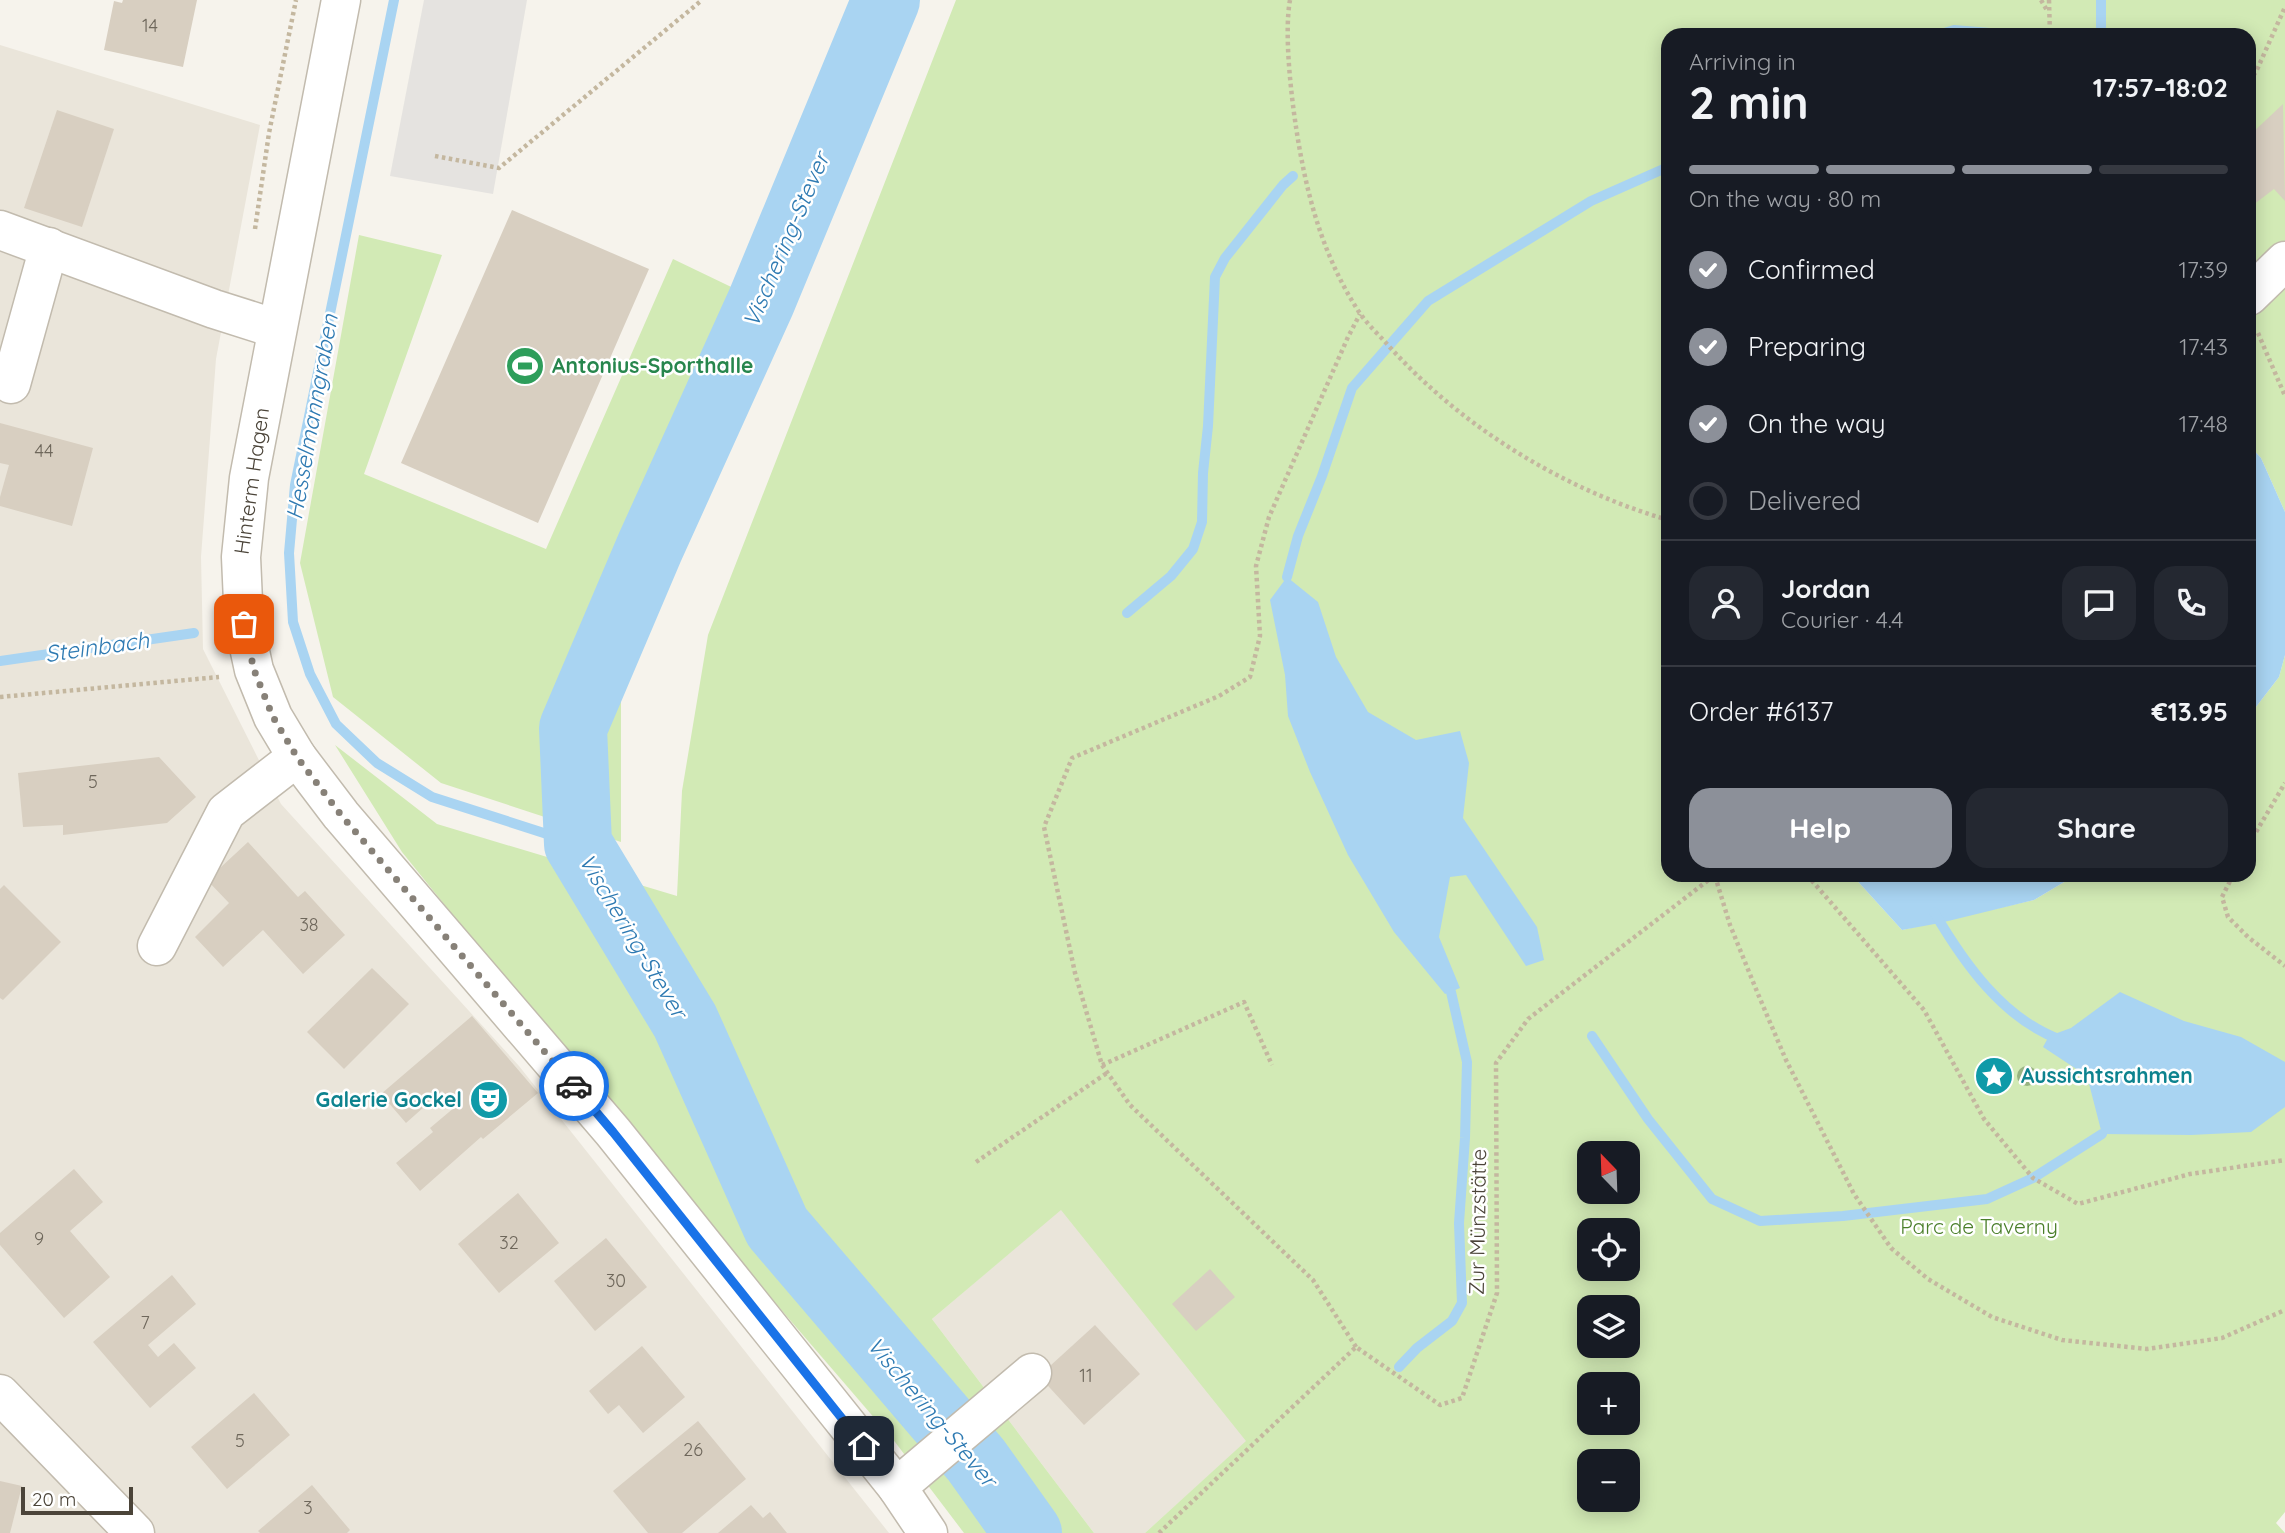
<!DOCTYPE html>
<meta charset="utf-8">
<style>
body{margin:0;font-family:Quicksand,sans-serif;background:#242831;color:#f1f3f6;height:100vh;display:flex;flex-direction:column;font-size:26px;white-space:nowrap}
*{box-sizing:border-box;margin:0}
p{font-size:23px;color:#9ea1a6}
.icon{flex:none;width:38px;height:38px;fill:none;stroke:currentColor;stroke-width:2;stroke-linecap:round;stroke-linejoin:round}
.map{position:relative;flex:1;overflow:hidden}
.details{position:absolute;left:1661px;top:28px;width:595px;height:854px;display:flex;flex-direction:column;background:#171b24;border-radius:21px;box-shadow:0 4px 18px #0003}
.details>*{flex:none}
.needle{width:46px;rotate:337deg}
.controls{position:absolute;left:1577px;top:1141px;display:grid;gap:14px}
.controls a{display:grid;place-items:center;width:63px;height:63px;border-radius:14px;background:#171b24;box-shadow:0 4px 18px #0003;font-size:35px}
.scale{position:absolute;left:21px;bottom:18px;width:112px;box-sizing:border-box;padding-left:7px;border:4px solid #4b4439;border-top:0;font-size:19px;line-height:24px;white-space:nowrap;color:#4b4439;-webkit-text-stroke:5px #fff;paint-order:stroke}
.pin{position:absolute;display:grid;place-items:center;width:60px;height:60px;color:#fff;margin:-30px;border-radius:14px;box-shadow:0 4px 10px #0006}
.courier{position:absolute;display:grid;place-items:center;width:70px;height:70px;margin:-35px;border:5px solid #1a73e8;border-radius:50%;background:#fff;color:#222;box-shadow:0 2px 9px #0007}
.head em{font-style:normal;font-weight:700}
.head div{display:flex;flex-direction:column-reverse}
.head{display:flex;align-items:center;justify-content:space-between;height:119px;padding:0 28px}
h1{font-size:46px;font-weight:700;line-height:52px}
.bar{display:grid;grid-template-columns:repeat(4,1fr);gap:10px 7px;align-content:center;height:84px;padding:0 28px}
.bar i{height:9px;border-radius:5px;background:#363941}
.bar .on{background:#8c9099}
.bar p{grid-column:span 4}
.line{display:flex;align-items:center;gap:18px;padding:0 28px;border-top:2px solid #363941}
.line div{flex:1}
.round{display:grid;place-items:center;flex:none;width:74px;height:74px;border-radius:21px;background:#242831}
ol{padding:0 28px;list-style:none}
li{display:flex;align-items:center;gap:21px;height:77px}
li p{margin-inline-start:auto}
li .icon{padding:7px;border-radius:50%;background:#8c9099;color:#fff;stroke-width:4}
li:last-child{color:#9ea1a6}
li i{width:38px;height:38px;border:4px solid #363941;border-radius:50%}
.button{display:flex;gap:14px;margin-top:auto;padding:14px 28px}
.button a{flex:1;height:80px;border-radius:21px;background:#8c9099;color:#fff;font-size:28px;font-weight:700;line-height:80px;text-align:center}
.button a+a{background:#242831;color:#f1f3f6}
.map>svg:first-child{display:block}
.residential{fill:#eae5da}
.green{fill:#d2eab5;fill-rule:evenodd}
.parking{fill:#e5e3e0}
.water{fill:#a9d4f2}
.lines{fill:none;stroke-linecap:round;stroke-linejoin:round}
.stream{stroke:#a9d4f2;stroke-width:10}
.river{stroke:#a9d4f2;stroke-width:68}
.building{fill:#d8cfc1}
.minor-casing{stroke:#c2bbae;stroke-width:41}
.path{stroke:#c4b79f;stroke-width:4.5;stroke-dasharray:3.5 3.5;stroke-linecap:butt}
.minor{stroke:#fff;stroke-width:38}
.tree{fill:#97b381}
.done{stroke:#878178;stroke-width:7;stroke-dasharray:0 12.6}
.route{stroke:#1a73e8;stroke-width:9}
.labels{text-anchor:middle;stroke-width:5;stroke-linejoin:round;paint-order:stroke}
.number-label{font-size:18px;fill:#6e675b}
.leisure-label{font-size:21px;font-weight:bold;fill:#27864d;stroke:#fff;text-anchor:start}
.street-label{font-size:21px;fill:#4b4439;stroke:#fff}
.culture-label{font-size:21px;font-weight:bold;fill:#0d838f;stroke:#fff;text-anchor:start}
.park-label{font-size:21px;fill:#4a7f2a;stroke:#fff}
.water-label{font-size:23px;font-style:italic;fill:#2e7ab2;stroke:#fff}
</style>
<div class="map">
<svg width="2285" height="1533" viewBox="0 0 2285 1533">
<rect width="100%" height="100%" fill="#f6f3ec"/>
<g class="residential">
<polygon points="0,45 260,125 216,359 201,557 203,649 281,804 519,1066 889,1533 0,1533"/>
<polygon points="1061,1209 1247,1441 1145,1533 1094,1533 932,1319"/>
</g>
<g class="green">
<path d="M956,0H2285V512L2261,458L2249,445V35H1668V875H1852L1902,930L2034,900L2076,875H2249V716L2279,677L2285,655V1512L2276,1523L2285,1533H1145L1246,1441L1061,1210L932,1319L1094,1533H964L895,1442L618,1120L402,852L335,745L437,824L677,896L682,791L708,635ZM1589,1153H1628V1192H1589ZM1589,1230H1628V1269H1589ZM1589,1307H1628V1346H1589ZM1589,1384H1628V1423H1589ZM1589,1461H1628V1500H1589Z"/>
<polygon points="359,235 442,255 364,474 546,549 673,259 750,296 621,600 621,842 441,783 333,697 300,563"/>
</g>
<polygon class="parking" points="424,0 527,0 493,194 390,176"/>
<g class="water">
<polygon points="2249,445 2261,458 2285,512 2285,655 2279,677 2249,716"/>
<polygon points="1287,577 1318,602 1336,657 1368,712 1416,740 1460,731 1469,763 1463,818 1537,927 1544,960 1526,966 1466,875 1450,877 1439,937 1460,988 1445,994 1394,932 1348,855 1310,772 1288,716 1285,675 1270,600"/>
<polygon points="1852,875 2076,875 2034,900 1940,923 1902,930"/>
<polygon points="2120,992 2184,1021 2241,1037 2285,1062 2285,1107 2251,1132 2191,1135 2102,1134 2087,1076 2043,1047 2049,1036 2071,1028"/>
</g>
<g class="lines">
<g class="stream">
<polyline points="394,0 295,485 289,553 293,622 310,674 336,724 377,763 432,797 578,844"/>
<polyline points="2101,0 2101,35"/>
<polyline points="1938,35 1954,30 2014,35"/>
<polyline points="1287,577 1298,536 1322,476 1352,388 1428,301 1591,201 1668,167"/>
<polyline points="1127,613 1171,576 1193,549 1202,522 1203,473 1208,426 1215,277 1225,258 1283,185 1293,176"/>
<polyline points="0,661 194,633"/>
<path d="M1934,912C1964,963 2003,1019 2061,1040"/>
<polyline points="1592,1036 1648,1119 1712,1199 1760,1221 1843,1216 1987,1199 2033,1178 2102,1134"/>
<polyline points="1399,1367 1417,1348 1452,1321 1462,1303 1459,1223 1465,1138 1467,1062 1451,992"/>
</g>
<polyline class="river" points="886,0 761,302 650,547 573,728 578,844 685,1021 777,1227 976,1460 1028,1533"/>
</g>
<g class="building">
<polygon points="123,0 197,0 183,67 104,50 114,1 122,3"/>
<polygon points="2283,104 2285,201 2274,189 2249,208 2249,136"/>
<polygon points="57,110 114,129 82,227 24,208"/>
<polygon points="512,210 649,269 538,523 401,463"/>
<polygon points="0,423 93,448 72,526 0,506 0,497 9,465 0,463"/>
<polygon points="159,757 196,797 167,823 63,835 63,825 23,827 18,773"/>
<polygon points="248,842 298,897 305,891 345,935 303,974 263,930 223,967 195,937 229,903 207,880"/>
<polygon points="4,885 61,942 3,1000 0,998 0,889"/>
<polygon points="372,968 409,1004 344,1069 307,1032"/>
<polygon points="472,1016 538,1093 483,1139 481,1137 420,1191 396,1163 433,1132 430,1128 455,1107 442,1091 406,1123 381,1094"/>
<polygon points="74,1169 103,1202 70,1231 110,1277 64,1318 0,1245 0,1233"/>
<polygon points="518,1193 559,1243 499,1293 458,1244"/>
<polygon points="606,1238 647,1287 595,1331 554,1281"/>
<polygon points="1210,1269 1235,1297 1196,1331 1172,1304"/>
<polygon points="172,1275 196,1304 148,1345 158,1357 174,1343 196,1368 150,1408 93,1342"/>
<polygon points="1095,1325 1140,1374 1084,1425 1039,1376"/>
<polygon points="642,1346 685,1397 643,1433 619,1405 608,1414 589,1391"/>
<polygon points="254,1393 290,1435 227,1489 191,1447"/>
<polygon points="698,1421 746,1479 682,1533 648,1533 613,1491"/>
<polygon points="0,1481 22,1486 10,1533 0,1533"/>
<polygon points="312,1485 350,1530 347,1533 260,1533 258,1531"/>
<polygon points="751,1505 763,1518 770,1512 787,1533 718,1533"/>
</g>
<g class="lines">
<defs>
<g id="minor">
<polyline points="341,0 249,478 241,557 244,624 254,670 273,717 297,757 341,815 613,1132 897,1487 928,1533"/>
<polyline points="0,230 214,309 277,329"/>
<polyline points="2249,296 2285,261"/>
<polyline points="11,384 49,247"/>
<polyline points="157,946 226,812 297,757"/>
<polyline points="0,1394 135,1533"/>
<polyline points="897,1487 1032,1373"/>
</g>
</defs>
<use href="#minor" class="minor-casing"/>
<g class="path">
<path d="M1290,0C1284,33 1291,94 1296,127C1306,193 1322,255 1359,312C1367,324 1378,334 1387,344C1460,426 1562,489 1668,520"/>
<polyline points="2041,0 2048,12"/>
<polyline points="2049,0 2050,35"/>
<polyline points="2249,81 2256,72 2285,7"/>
<polyline points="435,156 499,168 702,0"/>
<polyline points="255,229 269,133 296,0"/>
<polyline points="2258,333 2285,396"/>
<polyline points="0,697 219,677"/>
<polyline points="2249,844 2285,783"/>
<polyline points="1807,875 1924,1010 1984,1119 2033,1178 2078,1204 2190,1174 2285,1160"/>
<polyline points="2233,875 2222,897 2228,917 2248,937 2285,966"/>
<polyline points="1715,876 1730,925 1758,994 1786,1060 1854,1194 1891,1248 1928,1279 1992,1317 2062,1340 2147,1349 2222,1338 2285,1310"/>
<polyline points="1102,1065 1244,1002 1272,1065"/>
<polyline points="976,1162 1107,1073"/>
<polyline points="1356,1347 1313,1280 1130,1105 1102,1065 1075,973 1044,827 1072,758 1219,696 1250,677 1260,636 1256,566 1269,517 1348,337 1360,314"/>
<polyline points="1159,1533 1356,1347 1440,1405 1462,1398 1497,1293 1496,1063 1528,1019 1715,875"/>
</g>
<use href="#minor" class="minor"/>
</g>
<circle class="tree" cx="2027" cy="1076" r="10"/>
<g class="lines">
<polyline class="done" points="244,624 254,670 273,717 297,757 341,815 574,1086"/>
<polyline class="route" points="574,1086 613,1132 864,1446"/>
</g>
<defs>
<symbol id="stadium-disc" viewBox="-11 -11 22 22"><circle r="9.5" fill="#2e9e5b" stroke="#fff"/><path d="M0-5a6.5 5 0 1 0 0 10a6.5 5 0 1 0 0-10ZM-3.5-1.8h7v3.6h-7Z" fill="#fff"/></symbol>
<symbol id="sight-disc" viewBox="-11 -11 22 22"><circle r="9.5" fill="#0f9aa8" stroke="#fff"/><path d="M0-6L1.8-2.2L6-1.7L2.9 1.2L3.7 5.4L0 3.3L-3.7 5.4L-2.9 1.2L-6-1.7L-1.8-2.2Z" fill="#fff"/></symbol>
<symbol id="theatre-disc" viewBox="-11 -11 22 22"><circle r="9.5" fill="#0f9aa8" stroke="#fff"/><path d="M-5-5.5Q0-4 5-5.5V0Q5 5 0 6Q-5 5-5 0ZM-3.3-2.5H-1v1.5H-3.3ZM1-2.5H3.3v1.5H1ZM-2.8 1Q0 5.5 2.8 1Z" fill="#fff"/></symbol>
</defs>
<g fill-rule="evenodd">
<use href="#stadium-disc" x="503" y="344" width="44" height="44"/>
<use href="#sight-disc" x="1972" y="1054" width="44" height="44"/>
<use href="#theatre-disc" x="467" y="1078" width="44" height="44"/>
</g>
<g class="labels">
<g class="number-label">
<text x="150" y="32">14</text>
<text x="44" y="457">44</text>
<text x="93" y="788">5</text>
<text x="309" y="931">38</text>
<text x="39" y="1245">9</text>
<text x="509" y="1249">32</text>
<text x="616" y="1287">30</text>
<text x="145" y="1329">7</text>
<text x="1086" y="1382">11</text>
<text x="240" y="1447">5</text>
<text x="693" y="1456">26</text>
<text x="308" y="1514">3</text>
</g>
<g class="leisure-label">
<text x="552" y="373">Antonius-Sporthalle</text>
</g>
<g class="street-label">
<text transform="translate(252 481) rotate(-82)" y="7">Hinterm Hagen</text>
<text transform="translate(1478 1222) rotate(-89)" y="7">Zur Münzstätte</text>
</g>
<g class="culture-label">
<text x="2021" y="1083">Aussichtsrahmen</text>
<text x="462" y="1107" text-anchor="end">Galerie Gockel</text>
</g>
<g class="park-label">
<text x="1979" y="1234">Parc de Taverny</text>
</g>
<g class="water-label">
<text transform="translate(786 240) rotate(-67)" y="8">Vischering-Stever</text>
<text transform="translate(312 417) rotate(-80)" y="8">Hesselmanngraben</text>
<text transform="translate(97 647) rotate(-8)" y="8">Steinbach</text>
<text transform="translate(633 936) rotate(59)" y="8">Vischering-Stever</text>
<text transform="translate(932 1412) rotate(50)" y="8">Vischering-Stever</text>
</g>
</g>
</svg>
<div class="controls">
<a><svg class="needle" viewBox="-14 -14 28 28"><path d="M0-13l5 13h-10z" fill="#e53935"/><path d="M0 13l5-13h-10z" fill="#9ea1a6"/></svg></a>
<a><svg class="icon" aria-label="locate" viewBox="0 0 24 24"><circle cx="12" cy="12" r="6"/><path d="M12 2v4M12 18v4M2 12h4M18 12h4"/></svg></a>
<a><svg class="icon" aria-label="layers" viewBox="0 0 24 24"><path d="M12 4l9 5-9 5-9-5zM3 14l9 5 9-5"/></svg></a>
<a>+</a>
<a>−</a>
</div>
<div class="scale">20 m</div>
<div class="pin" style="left:244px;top:624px;background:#ea580c"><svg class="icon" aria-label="bag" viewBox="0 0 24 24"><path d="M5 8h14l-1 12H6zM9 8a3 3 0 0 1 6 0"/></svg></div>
<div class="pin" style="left:864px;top:1446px;background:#1f2937"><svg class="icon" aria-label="home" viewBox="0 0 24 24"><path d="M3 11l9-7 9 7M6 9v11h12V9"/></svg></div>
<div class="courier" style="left:574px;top:1086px"><svg class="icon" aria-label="car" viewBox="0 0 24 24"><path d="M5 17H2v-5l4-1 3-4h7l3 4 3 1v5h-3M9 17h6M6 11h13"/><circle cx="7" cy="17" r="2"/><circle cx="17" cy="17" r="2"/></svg></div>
<section class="details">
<div class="head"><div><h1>2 min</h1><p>Arriving in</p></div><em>17:57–18:02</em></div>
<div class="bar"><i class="on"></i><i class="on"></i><i class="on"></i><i></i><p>On the way · 80 m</p></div>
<ol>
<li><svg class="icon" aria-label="check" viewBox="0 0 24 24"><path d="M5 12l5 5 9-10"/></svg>Confirmed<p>17:39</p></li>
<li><svg class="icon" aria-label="check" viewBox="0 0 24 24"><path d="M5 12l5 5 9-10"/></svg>Preparing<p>17:43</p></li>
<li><svg class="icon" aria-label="check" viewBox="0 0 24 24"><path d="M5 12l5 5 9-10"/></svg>On the way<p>17:48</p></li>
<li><i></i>Delivered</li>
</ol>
<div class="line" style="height:126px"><a class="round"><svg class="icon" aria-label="person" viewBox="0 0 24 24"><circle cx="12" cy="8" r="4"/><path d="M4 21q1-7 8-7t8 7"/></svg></a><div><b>Jordan</b><p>Courier · 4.4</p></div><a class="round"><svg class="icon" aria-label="chat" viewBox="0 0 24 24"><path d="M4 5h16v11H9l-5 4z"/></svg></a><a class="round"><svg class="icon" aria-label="phone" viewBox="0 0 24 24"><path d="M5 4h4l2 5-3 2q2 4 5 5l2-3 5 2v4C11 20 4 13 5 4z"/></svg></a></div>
<div class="line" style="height:91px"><div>Order #6137</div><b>€13.95</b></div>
<div class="button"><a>Help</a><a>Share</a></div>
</section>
</div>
